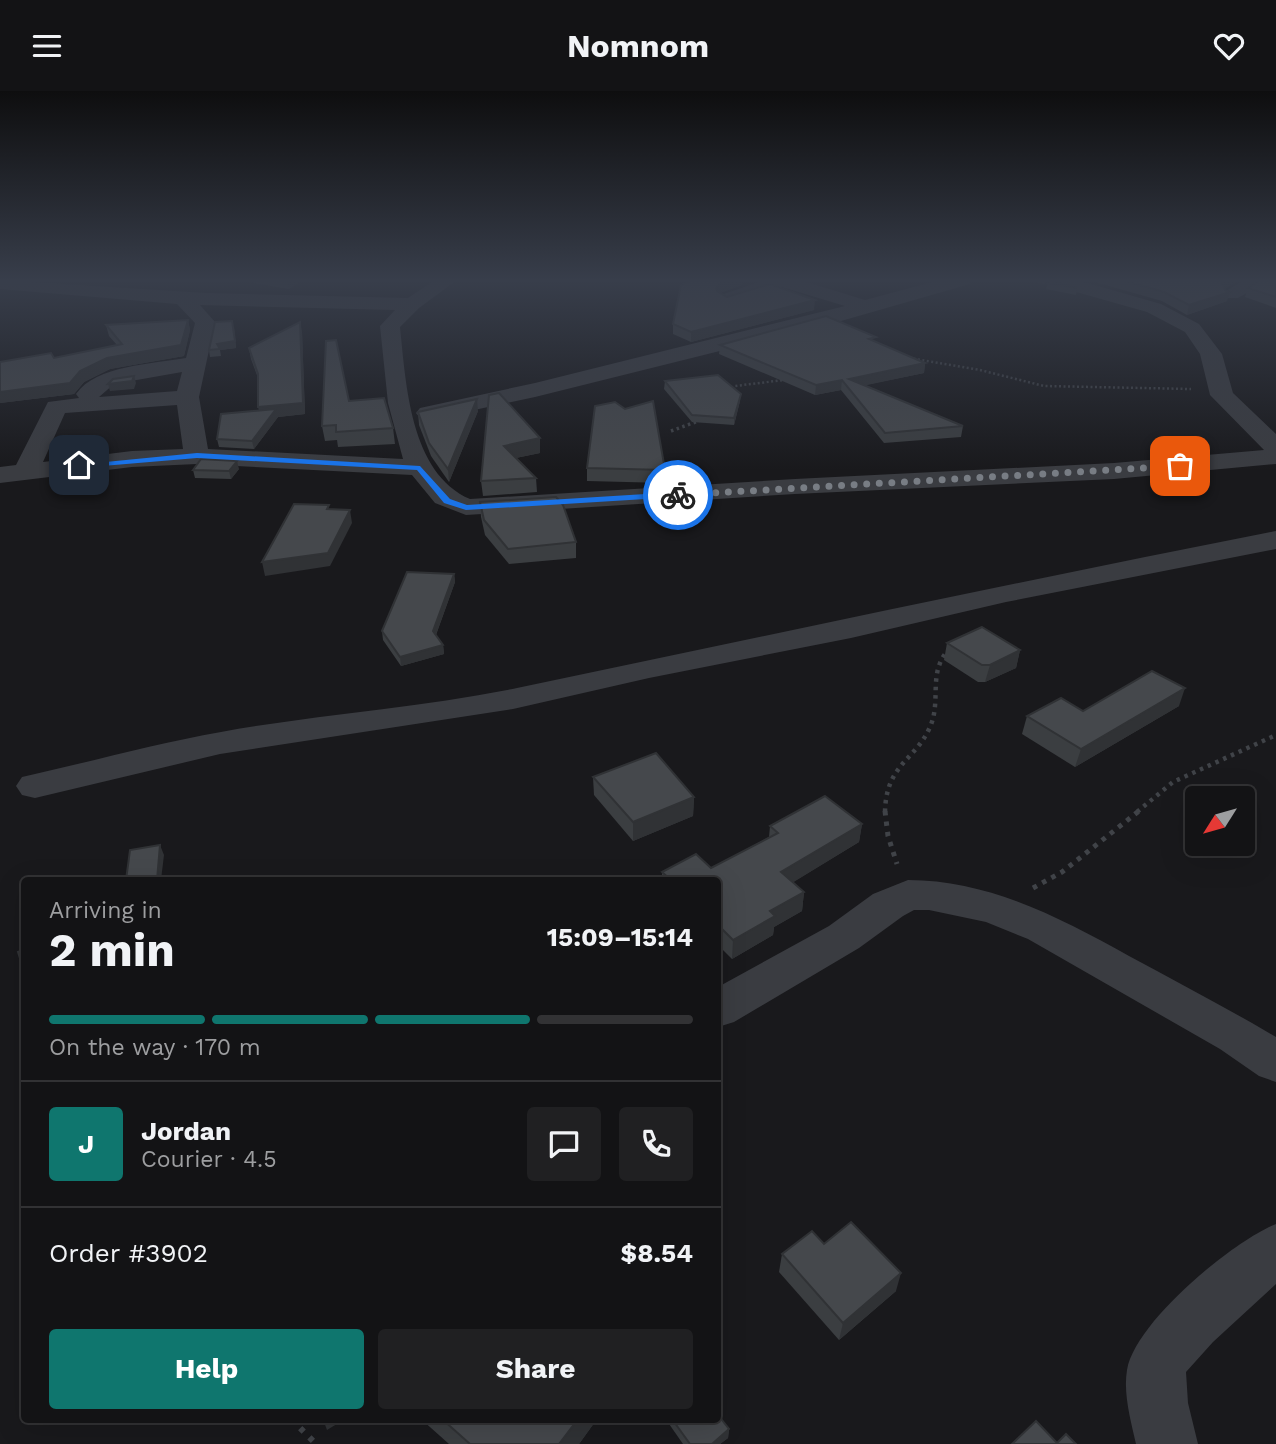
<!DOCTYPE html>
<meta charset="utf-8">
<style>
body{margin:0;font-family:"Work Sans",sans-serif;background:#202022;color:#f1f3f6;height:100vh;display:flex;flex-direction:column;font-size:26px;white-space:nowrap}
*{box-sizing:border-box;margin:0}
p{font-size:23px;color:#9d9ea0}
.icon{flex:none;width:38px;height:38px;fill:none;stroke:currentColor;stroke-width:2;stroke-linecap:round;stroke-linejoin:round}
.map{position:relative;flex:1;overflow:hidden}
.drawer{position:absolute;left:21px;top:786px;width:700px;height:546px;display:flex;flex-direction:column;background:#131315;border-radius:7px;box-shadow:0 7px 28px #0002,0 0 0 2px #323234}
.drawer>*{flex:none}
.needle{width:46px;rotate:233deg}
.controls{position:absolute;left:1185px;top:695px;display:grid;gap:14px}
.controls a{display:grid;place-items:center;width:70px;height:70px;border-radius:7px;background:#131315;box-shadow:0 7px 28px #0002,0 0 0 2px #323234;font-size:35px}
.pin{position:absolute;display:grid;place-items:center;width:60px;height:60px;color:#fff;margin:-30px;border-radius:14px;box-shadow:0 4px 10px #0006}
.courier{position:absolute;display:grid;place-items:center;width:70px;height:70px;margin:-35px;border:5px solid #1a73e8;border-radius:50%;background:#fff;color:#222;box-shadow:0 2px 9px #0007}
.overview em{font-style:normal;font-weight:700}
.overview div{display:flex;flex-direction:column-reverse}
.overview{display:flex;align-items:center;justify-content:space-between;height:119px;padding:0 28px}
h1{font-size:46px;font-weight:700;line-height:52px}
.bar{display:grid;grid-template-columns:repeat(4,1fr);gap:10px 7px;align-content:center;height:84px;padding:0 28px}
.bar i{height:9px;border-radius:5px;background:#323234}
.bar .current{background:#0f766e}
.bar p{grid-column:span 4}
.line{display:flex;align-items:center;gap:18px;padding:0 28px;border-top:2px solid #323234}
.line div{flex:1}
.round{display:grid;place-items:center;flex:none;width:74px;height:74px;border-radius:7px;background:#202022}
.primary-button{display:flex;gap:14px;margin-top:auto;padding:14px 28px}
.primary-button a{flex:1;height:80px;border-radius:7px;background:#0f766e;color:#fff;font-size:28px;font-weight:700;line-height:80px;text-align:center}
.primary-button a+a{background:#202022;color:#f1f3f6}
header{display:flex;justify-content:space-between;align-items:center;height:91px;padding:0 28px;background:#131315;font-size:32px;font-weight:700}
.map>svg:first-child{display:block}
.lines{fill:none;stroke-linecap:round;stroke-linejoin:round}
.path-far4{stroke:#404348;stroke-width:2.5;stroke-dasharray:2 2.5;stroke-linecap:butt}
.path-far3{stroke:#404348;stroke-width:3.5;stroke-dasharray:2.5 3.5;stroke-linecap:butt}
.path-far2{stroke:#404348;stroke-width:4.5;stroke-dasharray:3.5 5;stroke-linecap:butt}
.path-far1{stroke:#404348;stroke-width:5;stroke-dasharray:4.5 6;stroke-linecap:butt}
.path{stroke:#404348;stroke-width:6;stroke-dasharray:5 8;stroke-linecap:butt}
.street{fill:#3a3c41;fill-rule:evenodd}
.wall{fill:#3b3e41}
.shaded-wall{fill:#303235}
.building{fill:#45484c;stroke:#303235;stroke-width:2}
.route{fill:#1a73e8}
.done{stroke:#787d84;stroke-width:7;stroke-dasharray:0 12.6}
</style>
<header><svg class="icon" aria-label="menu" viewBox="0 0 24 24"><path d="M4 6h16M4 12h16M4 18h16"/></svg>Nomnom<svg class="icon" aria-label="heart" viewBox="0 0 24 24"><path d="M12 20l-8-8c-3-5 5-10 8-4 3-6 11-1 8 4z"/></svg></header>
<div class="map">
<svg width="1276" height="1353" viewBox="0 0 1276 1353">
<rect width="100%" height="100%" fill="#19191c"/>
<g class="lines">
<g class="path-far4">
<polyline points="909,267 980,279 1044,295 1191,298"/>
<polyline points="728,300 735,295 784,289"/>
</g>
<polyline class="path-far3" points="671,340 701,329"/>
<g class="path-far2">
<path d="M885,721C886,673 915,670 930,636C942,609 927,582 949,558"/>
<polyline points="1137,721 1173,691 1276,644"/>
</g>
<g class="path-far1">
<polyline points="885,720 888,745 897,773"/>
<polyline points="1033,797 1062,781 1139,720"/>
</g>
<polyline class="path" points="291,1328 316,1353"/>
<g class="street">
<path d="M0,189L206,202L408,207L435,189H457L419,217L400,236C406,293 410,382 470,408L795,388L1114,372L1264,359L1210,304L1200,263L1185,241L1147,221L1048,193L1046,189H1077L1161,213L1199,233L1222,263L1233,302L1276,343V373L1114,388L795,403L466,424L435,412L412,384L197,373L132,376L0,392V376L16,374L48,311L79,307L76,303C96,274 153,273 186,267L195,232L177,213L0,198ZM200,214L395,219L380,235L388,312L403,368L208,358L199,306L215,231ZM182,281L177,300L99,306L114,293ZM177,314L183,358L132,360L43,371L65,322Z"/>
<polygon points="765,189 800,189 865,209 940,189 972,189 970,193 841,230 535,306 428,329 420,327 416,322 420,317 535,292 845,215 782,196 728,214 718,208 721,204"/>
<polygon points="1244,189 1269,189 1238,207 1224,207 1221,203"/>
<path d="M1276,440V458L1006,511L851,547L649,587L513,618L220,663L35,707L22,704L16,695L22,686L35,683C97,669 159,652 221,641C319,623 419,617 517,597C770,544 1022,490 1276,440Z"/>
<path d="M908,789C989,789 1060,827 1129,865C1170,887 1211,909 1252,932L1276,946V991L1259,985L1220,958L1028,848L986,831L929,819H914L903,825L859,857L734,931L718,936V896L829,835L873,803Z"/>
<path d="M1276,1133V1193L1213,1251L1186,1281L1188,1312L1198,1353H1136C1131,1330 1123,1303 1127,1279C1135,1231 1233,1150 1276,1133Z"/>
</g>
</g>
<g class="wall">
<polygon points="237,189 302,189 289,198"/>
<polygon points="1020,189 1046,189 1045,193"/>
<polygon points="1088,189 1239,189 1224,198 1227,210 1187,224 1162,210"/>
<polygon points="1276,189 1276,217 1245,206 1248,197"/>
<polygon points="1048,192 1077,197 1076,204 1046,198"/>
<polygon points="681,194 742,194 720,202 727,206 814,219 691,251 673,243 673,233"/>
<polygon points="188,229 190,239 184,265 110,278 84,291 74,303 0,312 0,271 54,267 117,254 109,245 106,234"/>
<polygon points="234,236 236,257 220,259 221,265 210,266 209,259"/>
<polygon points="302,241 305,323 278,326 254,358 219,356 217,348 259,320 258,287 251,268 249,257"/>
<polygon points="876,251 925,272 924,282 865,294 963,335 961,346 884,352 841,299 815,304 719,263 720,254"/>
<polygon points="665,290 740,310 734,334 692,331 664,298"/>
<polygon points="489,304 540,362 516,367 536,387 537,401 483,405 481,390"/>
<polygon points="349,310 393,337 395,353 338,356 337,349 325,350 322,335"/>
<polygon points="625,318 665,379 665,392 587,390 587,377"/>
<polygon points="478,320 449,391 431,365 419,334 418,321"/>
<polygon points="239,378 231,388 195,387 193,379"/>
<polygon points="480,411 576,451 576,467 509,473 485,444 481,426"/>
<polygon points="454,483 455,491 436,544 443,554 444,563 401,575 383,549 382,540"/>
<polygon points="947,552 1020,559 1016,577 985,591 978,591 944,569"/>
<polygon points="1179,615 1075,676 1022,643 1027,625 1083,620"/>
<polygon points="593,686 694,706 693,725 633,750 594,704"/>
<polygon points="862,733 859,751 793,791 804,801 802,820 774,836 773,844 732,868 718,854 718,789 662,789 662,781 711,777 769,746 770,735"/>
<polygon points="824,1153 896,1200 839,1249 779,1181 782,1163"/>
<polygon points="421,1328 597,1328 579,1353 449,1353"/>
<polygon points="667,1328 718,1328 729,1338 728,1347 720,1353 683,1353 667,1330"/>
</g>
<g class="shaded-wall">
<polygon points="287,189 302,189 289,198"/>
<polygon points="728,189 742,189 742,194 720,202 716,206 716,197 721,192"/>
<polygon points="1226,189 1239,189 1220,201 1222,192"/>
<polygon points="1230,201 1227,210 1187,224 1189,214"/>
<polygon points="815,209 814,219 691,251 691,241"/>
<polygon points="188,229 190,239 184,265 110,278 84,291 74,303 0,312 0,301 80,280"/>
<polygon points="232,230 236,257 220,259 217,253"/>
<polygon points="300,231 302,241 305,323 278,326 254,358 252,350 261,327 258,316"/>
<polygon points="925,272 924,282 848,298 849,288"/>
<polygon points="134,285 136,292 134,298 110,300 108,293"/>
<polygon points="842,289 841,299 815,304 816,294"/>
<polygon points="741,303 740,310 734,334 734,327"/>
<polygon points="477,308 478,320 449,391 448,378"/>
<polygon points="540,347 540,362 505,369 504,355"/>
<polygon points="237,370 239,378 231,388 229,380"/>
<polygon points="350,419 352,432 330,475 265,485 262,471"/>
<polygon points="454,483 455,491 434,549 433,540"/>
<polygon points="443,554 444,563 401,575 400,566"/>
<polygon points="1020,559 1016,577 985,591 990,574"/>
<polygon points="1185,597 1179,615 1075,676 1081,658"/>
<polygon points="694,706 693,725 633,750 633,731"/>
<polygon points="862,733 859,751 779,800 781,781"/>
<polygon points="160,754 164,764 161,789 157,789"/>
<polygon points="804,801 802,820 774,836 773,844 732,868 733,849 770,820"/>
<polygon points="901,1182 896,1200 839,1249 843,1232"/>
<polygon points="329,1328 345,1328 327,1339 324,1331"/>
<polygon points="578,1328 597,1328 579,1353 559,1353"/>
<polygon points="729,1338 728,1347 720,1353 712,1353"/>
</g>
<g class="building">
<polygon points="691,189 728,189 721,192 716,197 717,200 727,206 770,193 815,209 691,241 673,233 681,194"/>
<polygon points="1050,189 1077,197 1048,192"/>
<polygon points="1122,189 1226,189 1222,192 1225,199 1230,201 1189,214 1164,201"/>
<polygon points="1260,189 1276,189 1276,206 1248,197"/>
<polygon points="826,225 876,246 869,248 925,272 849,288 963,335 885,342 842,289 816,294 720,254"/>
<polygon points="188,229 181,254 107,267 80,280 70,292 0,301 0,271 51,262 54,267 122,253 106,234"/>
<polygon points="232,230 235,250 217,253 220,258 209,259 215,231"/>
<polygon points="300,231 303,312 258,316 258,283 249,257"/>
<polygon points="336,249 349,310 384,307 393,337 336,341 336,334 322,335 326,250"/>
<polygon points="718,284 741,303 734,327 692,324 665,290"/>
<polygon points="134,285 132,290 108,293 113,288"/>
<polygon points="499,302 540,347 504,355 536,387 481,390 489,304"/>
<polygon points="477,308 448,378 429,352 418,321"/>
<polygon points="653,310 665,379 587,377 595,315 615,311 625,318"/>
<polygon points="276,318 252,350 217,348 221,323"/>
<polygon points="201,368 237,370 229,380 193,379"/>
<polygon points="556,406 563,414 576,451 508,458 484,429 480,411"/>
<polygon points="294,413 329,414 327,418 350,419 328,462 262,471"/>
<polygon points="407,481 454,483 433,540 443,554 400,566 382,540"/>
<polygon points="982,536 1020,559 990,574 982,574 947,552"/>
<polygon points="1152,580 1185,597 1081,658 1027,625 1061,607 1083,620"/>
<polygon points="656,662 694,706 633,731 593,686"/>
<polygon points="825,705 862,733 781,781 804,801 770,820 775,825 733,849 718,834 718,789 671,789 662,781 696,763 711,777 778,742 770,735"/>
<polygon points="160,754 157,789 126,789 130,759"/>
<polygon points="24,859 24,880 18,861"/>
<polygon points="851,1131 901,1182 843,1232 782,1163 812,1140 824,1153"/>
<polygon points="718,1324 729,1338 712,1353 690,1353 672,1328 718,1328"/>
<polygon points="442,1328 578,1328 559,1353 470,1353"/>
<polygon points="1036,1330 1057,1352 1066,1343 1076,1353 1012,1353"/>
</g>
<linearGradient id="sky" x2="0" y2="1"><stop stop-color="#0e0e0f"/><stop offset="0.5" stop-color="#383e4b"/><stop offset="1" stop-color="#383e4b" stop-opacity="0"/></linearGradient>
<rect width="1276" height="379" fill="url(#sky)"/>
<polygon class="route" points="197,362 420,375 450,408 467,414 678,401 682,404 678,406 466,419 444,412 417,379 197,367 79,377 75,374"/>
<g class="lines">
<polyline class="done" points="678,404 1180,375"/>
</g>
</svg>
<div class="controls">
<a><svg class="needle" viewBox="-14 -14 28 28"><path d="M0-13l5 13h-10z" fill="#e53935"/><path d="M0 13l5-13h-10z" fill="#9d9ea0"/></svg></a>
</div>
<div class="pin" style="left:1180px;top:375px;background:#ea580c"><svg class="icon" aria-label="bag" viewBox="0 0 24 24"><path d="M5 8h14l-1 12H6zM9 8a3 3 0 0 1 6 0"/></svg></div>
<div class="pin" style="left:79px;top:374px;background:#1f2937"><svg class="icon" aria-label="home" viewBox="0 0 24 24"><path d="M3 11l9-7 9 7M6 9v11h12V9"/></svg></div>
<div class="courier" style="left:678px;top:404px"><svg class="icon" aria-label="bike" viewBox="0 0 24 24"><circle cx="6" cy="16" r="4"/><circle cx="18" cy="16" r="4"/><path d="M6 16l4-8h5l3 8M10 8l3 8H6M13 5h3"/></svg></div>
<section class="drawer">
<div class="overview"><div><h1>2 min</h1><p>Arriving in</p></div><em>15:09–15:14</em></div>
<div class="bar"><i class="current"></i><i class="current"></i><i class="current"></i><i></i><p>On the way · 170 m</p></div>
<div class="line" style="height:126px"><b class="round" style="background:#0f766e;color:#fff">J</b><div><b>Jordan</b><p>Courier · 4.5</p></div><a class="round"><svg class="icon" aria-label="chat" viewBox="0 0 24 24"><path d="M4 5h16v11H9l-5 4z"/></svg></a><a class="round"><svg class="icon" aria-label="phone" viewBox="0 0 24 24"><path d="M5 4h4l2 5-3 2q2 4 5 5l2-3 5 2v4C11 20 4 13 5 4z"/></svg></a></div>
<div class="line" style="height:91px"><div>Order #3902</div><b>$8.54</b></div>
<div class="primary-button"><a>Help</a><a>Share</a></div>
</section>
</div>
